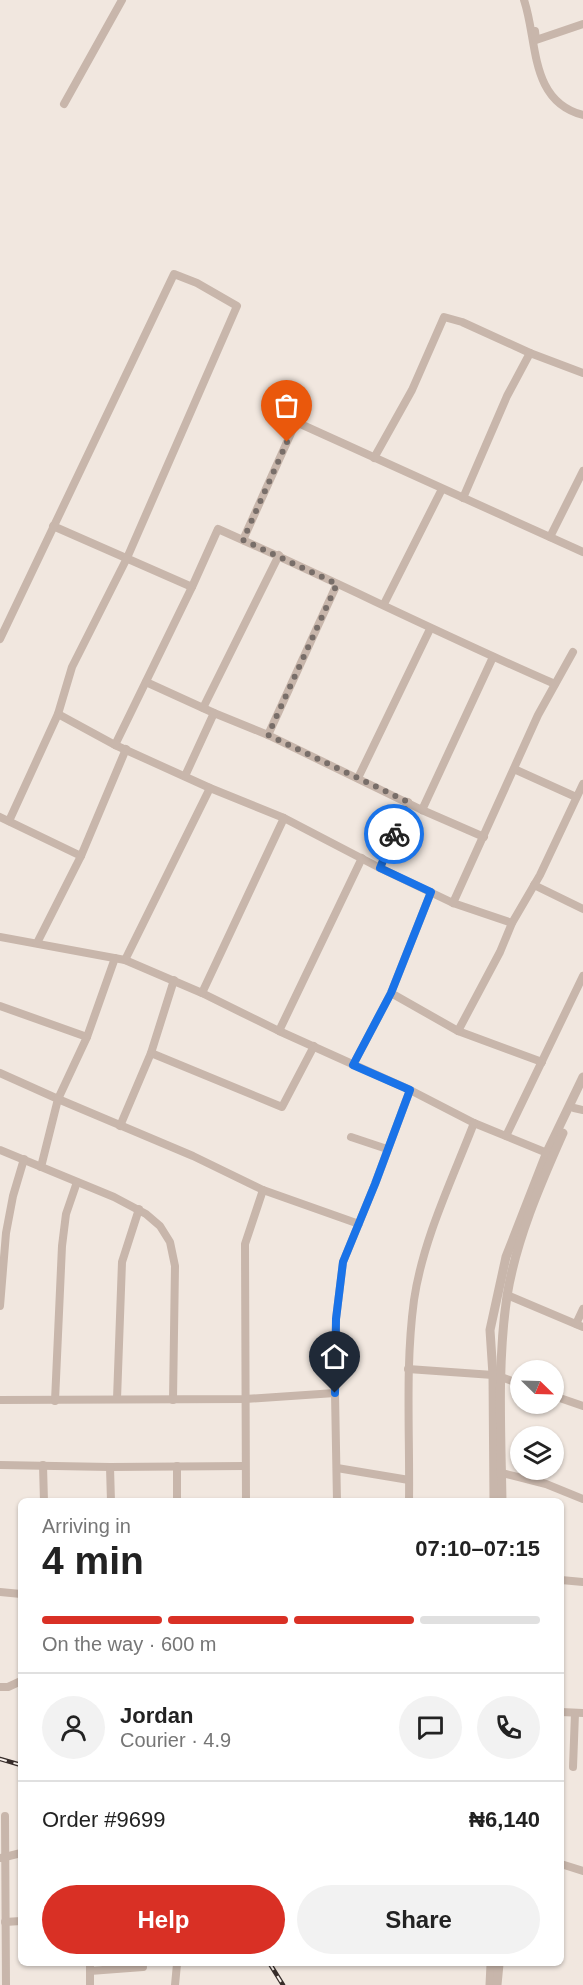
<!DOCTYPE html>
<meta charset="utf-8">
<style>
body{margin:0;font-family:Helvetica,sans-serif;background:#f2f2f2;color:#222;height:100vh;display:flex;flex-direction:column;font-size:22px;white-space:nowrap}
*{box-sizing:border-box;margin:0}
p{font-size:20px;color:#767676}
.icon{flex:none;width:33px;height:33px;fill:none;stroke:currentColor;stroke-width:2;stroke-linecap:round;stroke-linejoin:round}
.map{position:relative;flex:1;overflow:hidden}
.panel{position:absolute;left:18px;top:1498px;width:546px;height:468px;display:flex;flex-direction:column;background:#fff;border-radius:9px;box-shadow:0 2px 4px #0004}
.panel>*{flex:none}
.needle{width:39px;rotate:113deg}
.controls{position:absolute;left:510px;top:1360px;display:grid;gap:12px}
.controls a{display:grid;place-items:center;width:54px;height:54px;border-radius:50%;background:#fff;box-shadow:0 2px 4px #0004;font-size:30px}
.pin{position:absolute;display:grid;place-items:center;width:51px;height:51px;color:#fff;margin:-62px -26px;border-radius:50% 50% 50% 0;rotate:-45deg;box-shadow:0 0 6px #0007}
.pin .icon{rotate:45deg}
.courier{position:absolute;display:grid;place-items:center;width:60px;height:60px;margin:-30px;border:4px solid #1a73e8;border-radius:50%;background:#fff;color:#222;box-shadow:0 2px 8px #0007}
.head em{font-style:normal;font-weight:700}
.head div{display:flex;flex-direction:column-reverse}
.head{display:flex;align-items:center;justify-content:space-between;height:102px;padding:0 24px}
h1{font-size:39px;font-weight:700;line-height:45px}
.bar{display:grid;grid-template-columns:repeat(4,1fr);gap:9px 6px;align-content:center;height:72px;padding:0 24px}
.bar i{height:8px;border-radius:4px;background:#e0e0e0}
.bar .selected{background:#d93025}
.bar p{grid-column:span 4}
.line{display:flex;align-items:center;gap:15px;padding:0 24px;border-top:2px solid #e0e0e0}
.line div{flex:1}
.round{display:grid;place-items:center;flex:none;width:63px;height:63px;border-radius:32px;background:#f2f2f2}
.action{display:flex;gap:12px;margin-top:auto;padding:12px 24px}
.action a{flex:1;height:69px;border-radius:36px;background:#d93025;color:#fff;font-size:24px;font-weight:700;line-height:69px;text-align:center}
.action a+a{background:#f2f2f2;color:#222}
.map>svg:first-child{display:block}
.lines{fill:none;stroke-linecap:round;stroke-linejoin:round}
.minor{stroke:#c8b6ab;stroke-width:8}
.tertiary{stroke:#c8b6ab;stroke-width:9}
.rail-casing{stroke:#372d2a;stroke-width:4.5}
.rail{stroke:#f9f1eb;stroke-width:2;stroke-dasharray:7;stroke-linecap:butt}
.done{stroke:#786e69;stroke-width:6;stroke-dasharray:0 10.8}
.route{stroke:#1a73e8;stroke-width:8}
</style>
<div class="map">
<svg width="583" height="1985" viewBox="0 0 583 1985">
<rect width="100%" height="100%" fill="#f1e7df"/>
<g class="lines">
<g class="minor">
<path d="M524,0C538,41 529,101 583,115"/>
<polyline points="535,31 536,40 583,24"/>
<polyline points="64,104 122,0"/>
<polyline points="374,458 412,390 444,317 462,322 530,353"/>
<polyline points="463,498 507,396 530,353 583,373"/>
<polyline points="53,526 192,587"/>
<polyline points="550,537 583,471"/>
<polyline points="243,540 296,422 583,552"/>
<polyline points="384,604 442,489"/>
<polyline points="0,639 174,274 197,283 237,306 127,558 72,667 58,714 9,821"/>
<polyline points="146,682 214,713 268,735 422,810 484,837"/>
<polyline points="203,708 279,555"/>
<polyline points="58,714 115,745 210,788 284,818 380,868 453,903 512,923"/>
<polyline points="268,735 337,584"/>
<path d="M115,745L192,587L218,529C331,579 442,635 555,684"/>
<polyline points="514,769 576,797"/>
<polyline points="185,776 214,713"/>
<polyline points="358,778 430,629"/>
<polyline points="422,810 493,657"/>
<polyline points="0,817 81,856"/>
<polyline points="380,868 408,802"/>
<polyline points="534,885 583,909"/>
<polyline points="453,903 538,715 573,652"/>
<polyline points="0,937 125,960 202,993 279,1031 410,1090 474,1123 552,1155"/>
<polyline points="37,943 81,856 126,749"/>
<polyline points="125,960 210,788"/>
<polyline points="202,993 284,818"/>
<polyline points="391,993 458,1031 542,1062"/>
<polyline points="0,1006 87,1037"/>
<polyline points="279,1031 362,858"/>
<polyline points="458,1031 500,952 512,923 540,875 583,784"/>
<polyline points="151,1053 282,1107 314,1046"/>
<polyline points="353,1065 391,993 431,892"/>
<polyline points="0,1073 58,1099 193,1156 263,1190 359,1224"/>
<polyline points="574,1108 583,1110"/>
<polyline points="120,1126 151,1053 174,980"/>
<polyline points="506,1136 583,976"/>
<polyline points="351,1137 387,1149"/>
<polyline points="0,1150 114,1197 146,1214 160,1226 170,1242 175,1266 173,1400"/>
<polyline points="41,1167 58,1099 87,1037 115,958"/>
<polyline points="507,1295 583,1327"/>
<polyline points="0,1306 6,1233 13,1196 24,1159"/>
<polyline points="576,1324 583,1309"/>
<polyline points="408,1369 493,1375"/>
<polyline points="501,1377 520,1384"/>
<polyline points="554,1396 583,1406"/>
<polyline points="117,1399 122,1262 139,1209"/>
<polyline points="0,1400 245,1399 335,1393"/>
<polyline points="55,1401 62,1246 66,1214 77,1182"/>
<polyline points="0,1465 110,1467 245,1466"/>
<polyline points="43,1465 44,1502"/>
<polyline points="177,1466 177,1502"/>
<polyline points="110,1467 111,1502"/>
<polyline points="337,1468 409,1480"/>
<polyline points="502,1473 546,1484 583,1499"/>
<polyline points="246,1502 245,1244 263,1190"/>
<polyline points="337,1502 335,1393 336,1319 343,1262 375,1184 410,1090"/>
<path d="M409,1502C410,1434 405,1367 414,1300C423,1239 452,1180 474,1123"/>
<polyline points="561,1580 583,1582"/>
<polyline points="0,1592 21,1594"/>
<polyline points="0,1687 8,1687 21,1681"/>
<polyline points="561,1712 583,1713"/>
<polyline points="573,1767 575,1713"/>
<polyline points="5,1816 6,1985"/>
<polyline points="1,1858 21,1853"/>
<polyline points="561,1864 583,1871"/>
<polyline points="5,1922 21,1921"/>
<polyline points="90,1964 90,1985"/>
<polyline points="90,1971 143,1967"/>
<polyline points="175,1985 177,1964"/>
</g>
<g class="tertiary">
<polyline points="494,1502 493,1375 490,1330 506,1257 547,1152 583,1077"/>
<path d="M502,1502C501,1434 497,1364 507,1296C516,1240 540,1185 563,1133"/>
<polyline points="490,1985 491,1964"/>
<polyline points="497,1985 499,1964"/>
</g>
<defs>
<g id="rail">
<polyline points="0,1759 21,1765"/>
<polyline points="270,1964 283,1985"/>
</g>
</defs>
<use href="#rail" class="rail-casing"/>
<use href="#rail" class="rail"/>
</g>
<g class="lines">
<polyline class="done" points="287,442 243,540 337,584 268,735 408,802 394,834"/>
<polyline class="route" points="335,1393 336,1319 343,1262 375,1184 410,1090 353,1065 391,993 431,892 380,868 394,834"/>
</g>
</svg>
<div class="controls">
<a><svg class="needle" viewBox="-14 -14 28 28"><path d="M0-13l5 13h-10z" fill="#e53935"/><path d="M0 13l5-13h-10z" fill="#767676"/></svg></a>
<a><svg class="icon" aria-label="layers" viewBox="0 0 24 24"><path d="M12 4l9 5-9 5-9-5zM3 14l9 5 9-5"/></svg></a>
</div>
<div class="pin" style="left:287px;top:442px;background:#ea580c"><svg class="icon" aria-label="bag" viewBox="0 0 24 24"><path d="M5 8h14l-1 12H6zM9 8a3 3 0 0 1 6 0"/></svg></div>
<div class="pin" style="left:335px;top:1393px;background:#1f2937"><svg class="icon" aria-label="home" viewBox="0 0 24 24"><path d="M3 11l9-7 9 7M6 9v11h12V9"/></svg></div>
<div class="courier" style="left:394px;top:834px"><svg class="icon" aria-label="bike" viewBox="0 0 24 24"><circle cx="6" cy="16" r="4"/><circle cx="18" cy="16" r="4"/><path d="M6 16l4-8h5l3 8M10 8l3 8H6M13 5h3"/></svg></div>
<section class="panel">
<div class="head"><div><h1>4 min</h1><p>Arriving in</p></div><em>07:10–07:15</em></div>
<div class="bar"><i class="selected"></i><i class="selected"></i><i class="selected"></i><i></i><p>On the way · 600 m</p></div>
<div class="line" style="height:108px"><a class="round"><svg class="icon" aria-label="person" viewBox="0 0 24 24"><circle cx="12" cy="8" r="4"/><path d="M4 21q1-7 8-7t8 7"/></svg></a><div><b>Jordan</b><p>Courier · 4.9</p></div><a class="round"><svg class="icon" aria-label="chat" viewBox="0 0 24 24"><path d="M4 5h16v11H9l-5 4z"/></svg></a><a class="round"><svg class="icon" aria-label="phone" viewBox="0 0 24 24"><path d="M5 4h4l2 5-3 2q2 4 5 5l2-3 5 2v4C11 20 4 13 5 4z"/></svg></a></div>
<div class="line" style="height:78px"><div>Order #9699</div><b>₦6,140</b></div>
<div class="action"><a>Help</a><a>Share</a></div>
</section>
</div>
